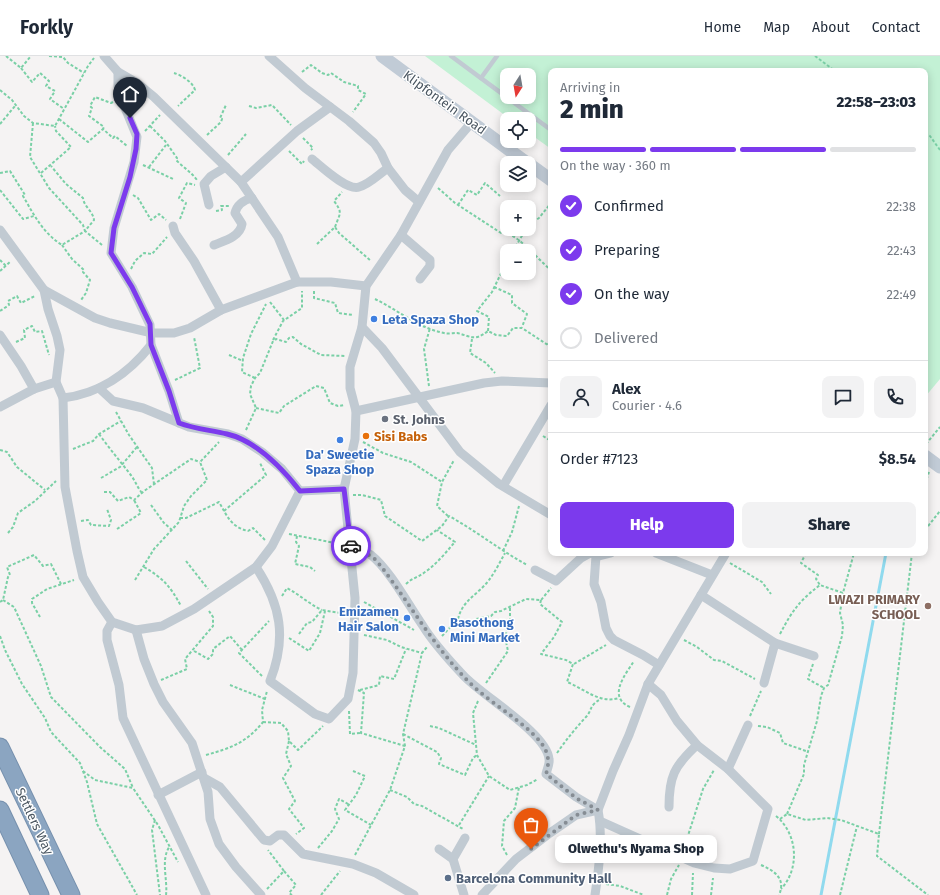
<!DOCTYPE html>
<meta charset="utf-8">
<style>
body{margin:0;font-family:"Fira Sans",sans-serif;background:#f2f2f3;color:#1f2937;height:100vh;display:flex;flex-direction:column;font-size:15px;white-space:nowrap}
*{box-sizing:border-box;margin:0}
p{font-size:13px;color:#747a83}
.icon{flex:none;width:22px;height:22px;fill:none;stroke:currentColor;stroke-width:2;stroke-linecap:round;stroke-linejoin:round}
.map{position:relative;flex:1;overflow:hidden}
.sheet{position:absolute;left:548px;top:12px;width:380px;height:488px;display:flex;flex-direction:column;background:#fff;border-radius:8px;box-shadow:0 2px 10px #0003}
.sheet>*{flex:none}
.needle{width:26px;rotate:191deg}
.controls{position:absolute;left:500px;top:12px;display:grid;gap:8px}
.controls a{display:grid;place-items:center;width:36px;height:36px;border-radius:8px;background:#fff;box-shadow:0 2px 10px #0003;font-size:20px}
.pin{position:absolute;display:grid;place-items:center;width:34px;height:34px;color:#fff;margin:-41px -17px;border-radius:50% 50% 50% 0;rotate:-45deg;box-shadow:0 0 4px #0007}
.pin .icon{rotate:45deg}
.courier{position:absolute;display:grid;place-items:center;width:40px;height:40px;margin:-20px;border:3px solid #7c3aed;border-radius:50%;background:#fff;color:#222;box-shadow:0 1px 5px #0007}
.bubble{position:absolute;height:28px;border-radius:8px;background:#fff;box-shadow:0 2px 10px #0003;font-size:13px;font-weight:800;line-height:28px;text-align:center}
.summary em{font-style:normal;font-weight:800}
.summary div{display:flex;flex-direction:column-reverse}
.summary{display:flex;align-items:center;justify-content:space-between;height:68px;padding:0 12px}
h1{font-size:26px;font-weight:800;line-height:30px}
.bar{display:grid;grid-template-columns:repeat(4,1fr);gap:6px 4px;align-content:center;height:48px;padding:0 12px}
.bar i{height:5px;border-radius:3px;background:#e0e1e3}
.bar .on{background:#7c3aed}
.bar p{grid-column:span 4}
.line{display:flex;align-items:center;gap:10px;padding:0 12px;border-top:1px solid #e0e1e3}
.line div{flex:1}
.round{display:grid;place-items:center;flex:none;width:42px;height:42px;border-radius:8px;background:#f2f2f3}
ol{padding:0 12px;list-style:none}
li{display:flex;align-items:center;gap:12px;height:44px}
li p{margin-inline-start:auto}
li .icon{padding:4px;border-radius:50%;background:#7c3aed;color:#fff;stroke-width:4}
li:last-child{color:#747a83}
li i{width:22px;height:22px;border:2px solid #e0e1e3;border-radius:50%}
.primary-button{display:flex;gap:8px;margin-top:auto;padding:8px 12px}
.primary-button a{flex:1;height:46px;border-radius:8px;background:#7c3aed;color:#fff;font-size:16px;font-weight:800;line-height:46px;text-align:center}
.primary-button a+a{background:#f2f2f3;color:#1f2937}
header{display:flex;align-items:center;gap:24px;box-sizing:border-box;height:56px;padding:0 20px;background:#fff;border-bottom:1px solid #e0e1e3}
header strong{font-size:19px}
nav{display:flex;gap:22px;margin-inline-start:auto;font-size:14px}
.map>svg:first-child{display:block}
.green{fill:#c3f1d5;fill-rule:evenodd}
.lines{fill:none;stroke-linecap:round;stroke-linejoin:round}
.stream{stroke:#90daee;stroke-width:3}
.highway-casing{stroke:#7690ad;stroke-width:19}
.path{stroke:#7ad0a6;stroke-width:2;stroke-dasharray:3 2;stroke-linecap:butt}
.lane{stroke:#c1cad2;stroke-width:4.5}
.street{stroke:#c1cad2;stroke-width:9}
.secondary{stroke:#c1cbd6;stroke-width:13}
.highway{stroke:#8ba5c1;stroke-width:17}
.done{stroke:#868d94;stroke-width:4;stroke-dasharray:0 7.2}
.route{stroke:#7c3aed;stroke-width:5}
.shop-dot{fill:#3f7fe0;stroke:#fff;stroke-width:1.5}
.worship-dot{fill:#6b7280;stroke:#fff;stroke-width:1.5}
.food-dot{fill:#e8710a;stroke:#fff;stroke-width:1.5}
.education-dot{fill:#8d6e63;stroke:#fff;stroke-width:1.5}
.service-dot{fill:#5c6f8a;stroke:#fff;stroke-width:1.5}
.labels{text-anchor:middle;stroke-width:3;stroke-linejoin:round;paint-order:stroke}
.street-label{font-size:13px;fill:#4a5661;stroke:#fff}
.shop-label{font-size:13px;font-weight:bold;fill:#366cbe;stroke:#fff;text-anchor:start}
.worship-label{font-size:13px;font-weight:bold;fill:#5b616d;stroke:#fff;text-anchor:start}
.food-label{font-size:13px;font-weight:bold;fill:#c56008;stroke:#fff;text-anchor:start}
.education-label{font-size:13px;font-weight:bold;fill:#785e54;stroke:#fff;text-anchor:end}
.service-label{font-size:13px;font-weight:bold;fill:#4e5e75;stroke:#fff;text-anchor:start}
</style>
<header>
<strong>Forkly</strong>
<nav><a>Home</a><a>Map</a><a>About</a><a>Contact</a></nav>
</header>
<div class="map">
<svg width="940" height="839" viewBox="0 0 940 839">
<rect width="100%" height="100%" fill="#f5f3f3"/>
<path class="green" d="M425,0H940V323L925,341V15H551V93L529,77V63H510ZM507,19H529V41H507Z"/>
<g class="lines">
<polyline class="stream" points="821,839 886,497"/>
<defs>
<g id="highway">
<polyline points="0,691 71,839"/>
<polyline points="0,754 40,839"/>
</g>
</defs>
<use href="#highway" class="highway-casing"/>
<g class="path">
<polyline points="6,0 21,12 31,0"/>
<polyline points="49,0 63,1 68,7 84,17"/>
<polyline points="815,0 835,15"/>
<polyline points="21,12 32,26 40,17 49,25 46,30 55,35 50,43 64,53"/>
<polyline points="302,16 311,9 322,17 328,19 331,17 344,26 358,30 358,34 366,38 353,56"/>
<path d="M174,17C181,19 193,26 195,34L178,50"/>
<polyline points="0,34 12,44 24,60 33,67 55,70 88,10 94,2"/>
<polyline points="113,46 111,47 95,41 90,50 92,52 89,60 104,71 103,73 113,82 115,80 127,90"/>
<polyline points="249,50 256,52 272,49 291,69"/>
<polyline points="59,63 88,86 103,73"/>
<path d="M33,67L30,101L49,132L83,169L85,175L94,164C93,155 84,151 83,142L66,128L51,110"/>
<polyline points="0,68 15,50"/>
<path d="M150,70L165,85L177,102L176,104C183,111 191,116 197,124"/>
<polyline points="145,75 160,59"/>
<polyline points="925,77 930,80 940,94"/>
<polyline points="207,79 221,66 222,63 220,62 226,49"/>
<polyline points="303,82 313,92 311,94"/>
<polyline points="289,95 302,108 304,105"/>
<polyline points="228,99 246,78"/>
<polyline points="143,109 173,123"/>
<polyline points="149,111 166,89"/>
<path d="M0,117L10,115L25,139L23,140C34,159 43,177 62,189L85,175L102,189"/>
<polyline points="41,117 71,91 56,75 55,70"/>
<path d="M438,132L455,147L501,177L505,176C524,184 536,202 551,214"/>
<polyline points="0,134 23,163 34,160"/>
<polyline points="133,139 138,142 151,164 159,158 166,164"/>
<polyline points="458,149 468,134 477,139 485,127 500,140"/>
<polyline points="216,155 222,154 221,150 229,150"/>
<polyline points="180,163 186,147 179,142 187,127 195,129"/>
<polyline points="529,169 539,162 551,147"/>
<path d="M335,171C340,157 343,157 334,145L342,136"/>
<polyline points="317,188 335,171 339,177 371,205"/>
<polyline points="62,189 72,203 84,214 83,216 90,224 86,237 81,244"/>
<polyline points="513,195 526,173"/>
<polyline points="0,204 6,210"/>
<polyline points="131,213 135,205 144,197 152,198 167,181"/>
<polyline points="0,215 11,205"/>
<polyline points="494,231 512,239 512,247 527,258 522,271"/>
<polyline points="314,235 314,242 335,247 338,257 353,259"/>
<path d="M375,243C398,254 418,272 444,277C448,278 453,277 457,277C471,280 474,286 488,275L496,279L507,280L513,272H522L551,291"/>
<polyline points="270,246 284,264"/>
<polyline points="0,255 9,249 8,245 17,240 21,247 35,240"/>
<polyline points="488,275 489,261 477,255 492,236 507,205"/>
<polyline points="472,283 470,297 486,307 495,317"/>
<polyline points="273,284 283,265 302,252 302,235"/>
<polyline points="16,286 25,282 24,274 32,270 35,276 42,275 49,299"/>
<polyline points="548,289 551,283"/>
<polyline points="229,299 243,305"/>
<polyline points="255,322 242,316 243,302 251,278 266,248"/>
<polyline points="175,324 200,312 194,281"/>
<polyline points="429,330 424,293 430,272"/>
<polyline points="256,352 279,357 284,350 316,330 324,332 330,347 338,350 345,349"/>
<polyline points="116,356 129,379 152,412 154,428"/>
<polyline points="246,374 256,352 250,338 251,330 255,322 260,317 273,285 276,283 286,286 289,282 293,281 301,288 321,299 345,300"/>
<path d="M99,378C109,392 120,405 130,418C135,424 137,431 142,437"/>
<polyline points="543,380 551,385"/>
<polyline points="363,386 383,397 411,406 442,426"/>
<polyline points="926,388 940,371"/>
<polyline points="73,393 93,385 99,378 121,365"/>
<polyline points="0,394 7,396 17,411 45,434"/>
<polyline points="101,422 120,411 137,391"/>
<polyline points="925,428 929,416"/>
<polyline points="104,436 110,436 118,445 129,441 134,444 144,435 191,403 200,406"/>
<path d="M353,439H362L381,444L385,460L422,485L442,470L449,460C476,475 500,494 527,509"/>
<polyline points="151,449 164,467 172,474"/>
<polyline points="224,455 266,419 260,407"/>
<polyline points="448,460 437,450 442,426 454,404"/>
<path d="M180,462H186L219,446C227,460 231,471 248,475L253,472L265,484"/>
<polyline points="81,465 88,464 91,469 109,470 111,464 107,453"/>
<polyline points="117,473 141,457 134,444"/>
<polyline points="925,474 940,455"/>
<polyline points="8,477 13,471 18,457 35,445 56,425"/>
<polyline points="289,478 340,488"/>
<polyline points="297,480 296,486 299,490 295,508 310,511 315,515"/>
<polyline points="503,495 512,476 519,450"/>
<polyline points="806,497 801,507 818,519 816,523 820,529"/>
<polyline points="186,505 208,533"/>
<polyline points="730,507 762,526 771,538"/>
<path d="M144,511C164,523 170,530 181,550"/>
<polyline points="135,524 154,493 179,466 184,450 191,440 207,424 200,406 219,386"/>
<path d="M406,528C412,522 419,521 425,516C437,508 446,496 455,486L437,474"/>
<path d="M282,540L287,532C300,539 309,548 322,554"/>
<polyline points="3,544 14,551 41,610 51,641 100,691 125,713 133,732"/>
<path d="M541,544L540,548L562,566L554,581L541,598L566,604L573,608L567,626C585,633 599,648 619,642"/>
<polyline points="0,546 3,544 8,521 10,519 7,511 34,499 43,510 51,508 61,528"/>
<polyline points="364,546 414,574"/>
<polyline points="40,561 32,547 32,543 47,533 74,524"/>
<path d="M458,563C463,543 478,539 489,524C495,516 500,506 505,497"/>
<polyline points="299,578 307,567 312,566 322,554 346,558"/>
<path d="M780,578C792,555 799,545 820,529L843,537L854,497"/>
<polyline points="364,579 387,584 401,591 422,597"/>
<polyline points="0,580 5,594 22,628 45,662 51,676 80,707 87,726 97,768 137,839"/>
<polyline points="442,580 458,563 467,569 476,563 491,560 495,556 501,555 526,543 541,544 551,532"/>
<polyline points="289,582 309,595 320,577 325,555"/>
<polyline points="684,584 697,591 714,604 722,605 755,623"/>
<polyline points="194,595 208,603 213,598 213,593 230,580 242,594"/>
<polyline points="574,608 606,589"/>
<polyline points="813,608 808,623 824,632"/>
<polyline points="262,620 239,597 269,565"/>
<polyline points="161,624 187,613 185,603 213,570 213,561 209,555"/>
<polyline points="486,627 508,595 505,581 510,565 510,551"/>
<polyline points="230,629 265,643"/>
<polyline points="358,634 364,637 361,677 405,690"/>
<polyline points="360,634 379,629 380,620 394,623 406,593"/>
<polyline points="478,645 473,657 477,699 489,720 510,734 527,729 538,723"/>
<path d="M630,651C607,641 625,619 634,605"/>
<polyline points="349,655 350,678 361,677"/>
<polyline points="750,660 761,635"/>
<polyline points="263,666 281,667 288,675 289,685 298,694 323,670"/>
<polyline points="430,670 439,672 476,689"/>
<polyline points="758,670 767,671 780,677 783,687 806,695"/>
<polyline points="403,678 437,696 441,702 439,708 465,719 473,702 477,699"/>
<polyline points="289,685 286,698 291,710 283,722 295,745 289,753 304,772 296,778"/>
<path d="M557,697C566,684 575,673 585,662C593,654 588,650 601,643"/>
<path d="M206,699C231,692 246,687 263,666L262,654L267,635"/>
<polyline points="83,715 95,724 133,732 158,769 178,806"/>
<polyline points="353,715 365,720 356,739 345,754 371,769"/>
<polyline points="390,734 407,741 414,748 422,750 463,773"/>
<polyline points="787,758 804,718 804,709 817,665 821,640 824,632 828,629 842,580 843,569 840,557 843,537"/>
<path d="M776,760C798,778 800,813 781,833"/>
<polyline points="780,763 787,758 806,764 827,762 841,764 879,778 877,800 928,839"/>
<polyline points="155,764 152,774 160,839"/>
<polyline points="459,769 489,720"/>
<polyline points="879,778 912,497"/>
<polyline points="318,792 332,775 339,763 335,753 339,743 350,749"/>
<polyline points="684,792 703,733 714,714"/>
<polyline points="355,799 390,734 405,690 403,678 422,597 427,591"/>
<polyline points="507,799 502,790 504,765 515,752 519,731"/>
<path d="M761,809C775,815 786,823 779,839"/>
<polyline points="284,815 296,829 289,837 292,839"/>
<polyline points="606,828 620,830 644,839"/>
<polyline points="267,833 284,815 268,794"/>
<path d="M166,839C168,824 160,803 170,790"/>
<polyline points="321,839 340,815"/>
<polyline points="667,839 671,823 679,809"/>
<polyline points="692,839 693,817"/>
<polyline points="711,839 713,822"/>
<polyline points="840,839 857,770"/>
</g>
<g class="lane">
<polyline points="451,0 551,74"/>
<polyline points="481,22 497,0"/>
</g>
<g class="street">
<polyline points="104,0 118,16 137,27 154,41 241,126 278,181 297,226"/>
<polyline points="269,0 305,32 349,65 374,87 381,97 388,112 405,134 419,146"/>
<polyline points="118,16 118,30 121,42 137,81 134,106 114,172 111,197 132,231 150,269 151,289 169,335 179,367"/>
<polyline points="472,66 448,94 401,179 366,230 362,271 382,292 460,396 499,428 551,459"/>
<path d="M312,103C322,111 347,135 359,131C370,128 379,118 388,112"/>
<polyline points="241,126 297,75 330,51"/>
<polyline points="209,149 204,128 211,120 226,111"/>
<polyline points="173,170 175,177 194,205 221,254"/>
<polyline points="0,174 44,234 48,253 57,280 60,294 56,326 63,342 65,431 77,495 83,521 98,546 112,566 136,574 162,570 194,553 256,511 272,490 300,435"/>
<polyline points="401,179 430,204 430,210 420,223"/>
<path d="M214,189C224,185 240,181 242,168L235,157C237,149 244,144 252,142"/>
<polyline points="44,234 95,262 110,267 152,277 174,277 190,272 221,254 297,226 331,226 366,230"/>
<polyline points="0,279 21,310 34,333"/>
<polyline points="99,332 113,345 143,352 189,371 228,378 242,383 262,396 282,413 300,435"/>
<path d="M63,342C99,338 129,317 151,289"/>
<polyline points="0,351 34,333 56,326"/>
<polyline points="356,355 484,327 502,325 551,327"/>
<polyline points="503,430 551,349"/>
<polyline points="300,435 344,433"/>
<path d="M351,492C358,494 365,495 371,499C390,514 409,550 423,570C434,588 449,604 463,619C482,640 547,677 549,703C550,708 547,713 546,718L576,741L598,754C603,781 599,812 595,839"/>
<polyline points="592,497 599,500 611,497"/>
<polyline points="656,497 712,519"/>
<polyline points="596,500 594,528 601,546 606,572 610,580 614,584 643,599 659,609"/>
<path d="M256,511C281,549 287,582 270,625L315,658L329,663L348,643L353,617L355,542L344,433L355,383L356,355L350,332V311L362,271"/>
<polyline points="535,514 556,525 581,502 590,497"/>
<polyline points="701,539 775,587 814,600"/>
<polyline points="112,566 107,575 107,584 119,629 123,662 206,839"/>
<polyline points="136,574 144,603 154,628 163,646 192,687 208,736 210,763 219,788 236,811 261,839"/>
<polyline points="764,627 775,587"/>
<polyline points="728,713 748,669"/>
<polyline points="204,722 220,731 264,784 270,785 278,779 284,779 303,798 353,808 376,817 414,839"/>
<polyline points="158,739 202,716"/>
<path d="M669,751C669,721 674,710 697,689"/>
<polyline points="600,765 694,807 714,812 730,813 753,805 768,753 728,713 697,689 677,665 661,639 648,628"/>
<polyline points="439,793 453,803"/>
<polyline points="464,839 453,803 465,782"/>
<polyline points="482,839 516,803 550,777 576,759 598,754 613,715 629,679 648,628 726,497"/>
</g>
<g class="secondary">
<polyline points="382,0 527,107"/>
<polyline points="529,108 551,124"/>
<polyline points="925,400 940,411"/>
</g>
<use href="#highway" class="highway"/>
</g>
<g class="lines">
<path class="done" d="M351,490V492L362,494L376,504C408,544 433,590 469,626C489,646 515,660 535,680C547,692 551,702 546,718L576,742L598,754L576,759L531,793"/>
<path class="route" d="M130,62L137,78L136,93L130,121L114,172L111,197L132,231L150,268L151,289L169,335L179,367C195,373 211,374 227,378C257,385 282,412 300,435L344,433L351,490"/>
</g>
<g class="shop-dot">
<circle cx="374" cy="263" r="4"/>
<circle cx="340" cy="384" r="4"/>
<circle cx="407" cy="562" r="4"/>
<circle cx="442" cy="573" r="4"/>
</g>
<circle class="worship-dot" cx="385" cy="363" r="4"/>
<circle class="food-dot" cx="366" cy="380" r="4"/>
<circle class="education-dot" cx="928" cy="550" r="4"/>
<circle class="service-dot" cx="448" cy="822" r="4"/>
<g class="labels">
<g class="street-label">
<text transform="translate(445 46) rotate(36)" y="5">Klipfontein Road</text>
<text transform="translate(35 765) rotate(65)" y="5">Settlers Way</text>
</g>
<g class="shop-label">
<text x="382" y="268">Leta Spaza Shop</text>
<text x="340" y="403" text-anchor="middle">Da' Sweetie<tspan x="340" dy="15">Spaza Shop</tspan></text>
<text x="399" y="560" text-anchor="end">Emizamen<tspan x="399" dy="15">Hair Salon</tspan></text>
<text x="450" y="571">Basothong<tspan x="450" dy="15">Mini Market</tspan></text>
</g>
<g class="worship-label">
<text x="393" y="368">St. Johns</text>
</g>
<g class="food-label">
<text x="374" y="385">Sisi Babs</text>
</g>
<g class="education-label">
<text x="920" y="548">LWAZI PRIMARY<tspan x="920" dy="15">SCHOOL</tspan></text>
</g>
<g class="service-label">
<text x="456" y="827">Barcelona Community Hall</text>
</g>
</g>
</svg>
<div class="controls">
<a><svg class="needle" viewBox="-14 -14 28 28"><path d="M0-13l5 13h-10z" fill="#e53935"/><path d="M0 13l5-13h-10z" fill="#747a83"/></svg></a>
<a><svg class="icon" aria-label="locate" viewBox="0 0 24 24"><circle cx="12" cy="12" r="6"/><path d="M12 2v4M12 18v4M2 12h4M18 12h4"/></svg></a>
<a><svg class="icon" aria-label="layers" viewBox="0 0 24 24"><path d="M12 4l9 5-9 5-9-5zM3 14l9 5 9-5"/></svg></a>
<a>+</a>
<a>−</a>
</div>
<div class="pin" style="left:531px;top:793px;background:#ea580c"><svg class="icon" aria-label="bag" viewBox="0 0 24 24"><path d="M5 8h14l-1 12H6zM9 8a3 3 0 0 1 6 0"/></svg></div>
<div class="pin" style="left:130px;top:62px;background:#1f2937"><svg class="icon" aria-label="home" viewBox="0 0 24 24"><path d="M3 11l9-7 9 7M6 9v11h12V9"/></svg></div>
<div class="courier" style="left:351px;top:490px"><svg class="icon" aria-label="car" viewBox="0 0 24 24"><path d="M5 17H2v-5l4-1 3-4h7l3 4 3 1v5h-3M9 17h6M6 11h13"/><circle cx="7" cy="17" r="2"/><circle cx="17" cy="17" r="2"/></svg></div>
<div class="bubble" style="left:555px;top:779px;width:162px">Olwethu's Nyama Shop</div>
<section class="sheet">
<div class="summary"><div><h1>2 min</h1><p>Arriving in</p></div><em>22:58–23:03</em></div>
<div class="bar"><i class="on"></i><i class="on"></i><i class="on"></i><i></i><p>On the way · 360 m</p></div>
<ol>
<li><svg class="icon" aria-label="check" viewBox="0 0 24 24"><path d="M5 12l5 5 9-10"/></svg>Confirmed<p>22:38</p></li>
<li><svg class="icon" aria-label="check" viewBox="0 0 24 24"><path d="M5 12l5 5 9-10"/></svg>Preparing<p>22:43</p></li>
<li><svg class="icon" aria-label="check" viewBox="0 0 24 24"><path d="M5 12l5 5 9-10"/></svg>On the way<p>22:49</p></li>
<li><i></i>Delivered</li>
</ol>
<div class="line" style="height:72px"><a class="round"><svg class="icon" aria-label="person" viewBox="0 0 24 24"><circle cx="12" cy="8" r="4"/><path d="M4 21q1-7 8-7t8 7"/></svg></a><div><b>Alex</b><p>Courier · 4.6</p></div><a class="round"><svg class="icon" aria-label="chat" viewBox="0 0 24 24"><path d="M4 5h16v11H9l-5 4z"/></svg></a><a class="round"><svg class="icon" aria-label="phone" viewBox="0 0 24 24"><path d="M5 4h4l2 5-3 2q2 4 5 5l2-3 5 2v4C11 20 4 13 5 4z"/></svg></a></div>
<div class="line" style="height:52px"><div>Order #7123</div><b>$8.54</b></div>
<div class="primary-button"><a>Help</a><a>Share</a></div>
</section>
</div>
